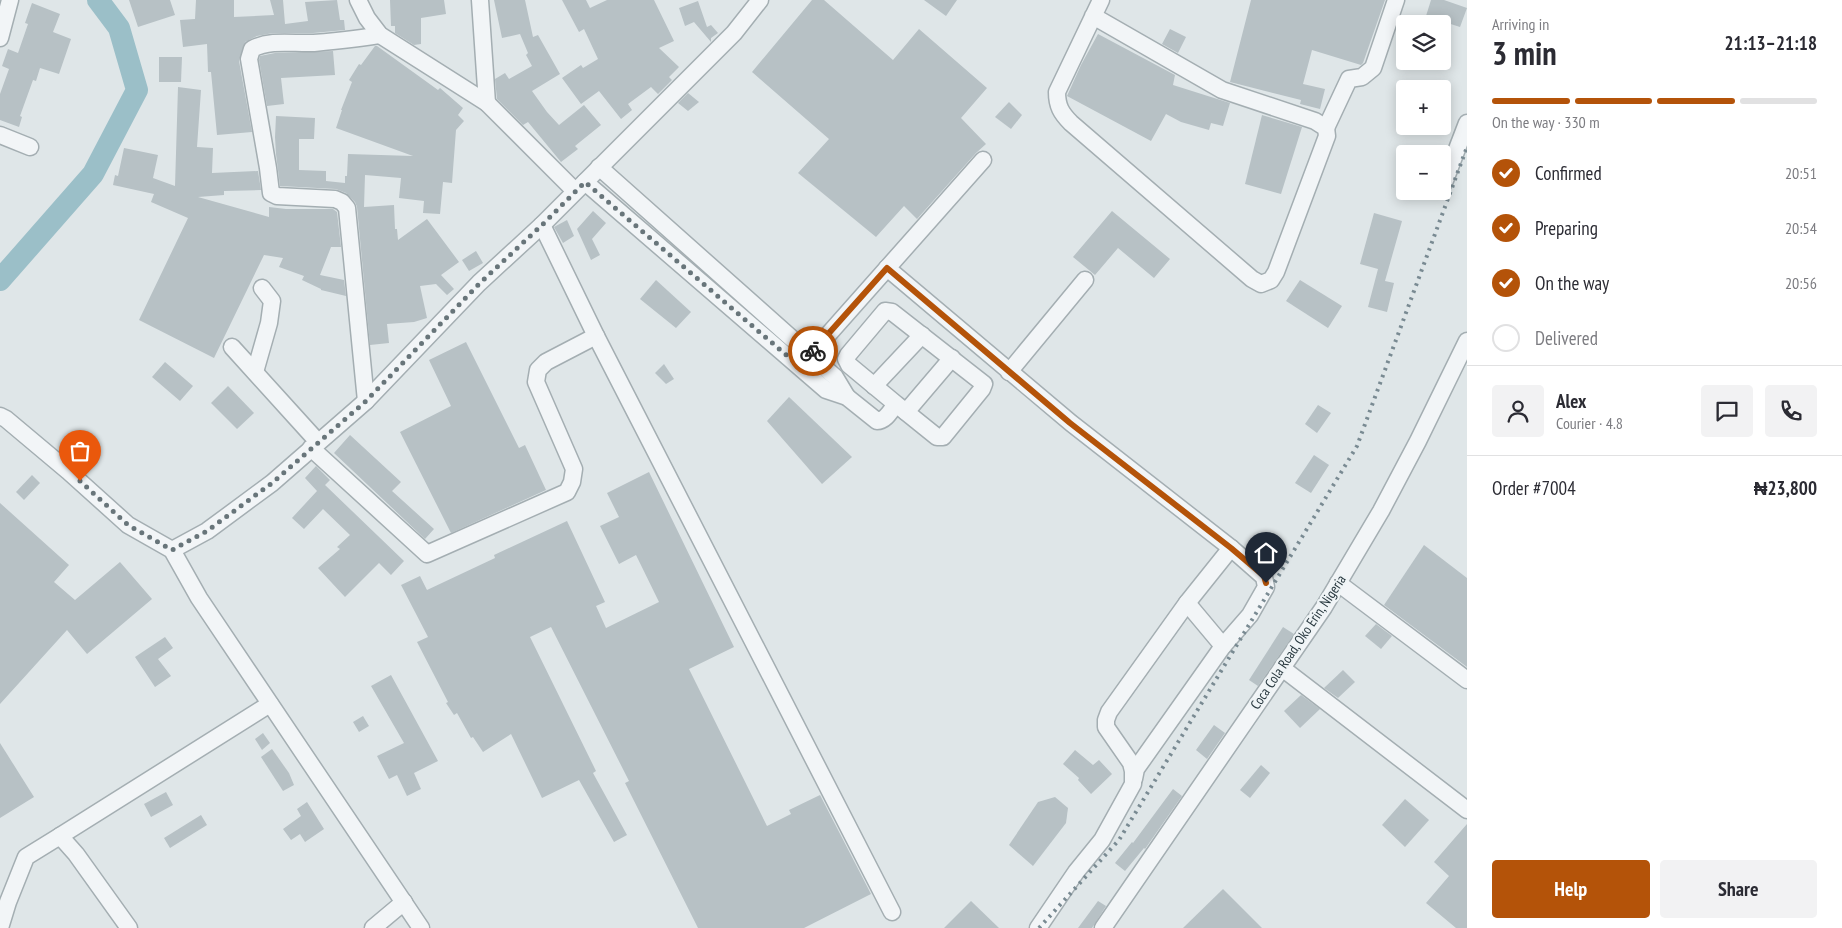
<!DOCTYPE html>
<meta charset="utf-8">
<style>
body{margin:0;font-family:"PT Sans Narrow",sans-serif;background:#f2f2f3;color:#2b2b33;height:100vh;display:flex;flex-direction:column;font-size:19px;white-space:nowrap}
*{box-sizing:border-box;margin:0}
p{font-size:16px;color:#7c7c81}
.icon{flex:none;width:28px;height:28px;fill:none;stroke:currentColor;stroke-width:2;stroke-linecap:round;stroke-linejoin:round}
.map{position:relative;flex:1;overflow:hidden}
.drawer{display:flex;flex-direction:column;background:#fff;width:375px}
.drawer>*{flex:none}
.controls{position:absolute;left:1396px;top:15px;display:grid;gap:10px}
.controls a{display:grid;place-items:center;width:55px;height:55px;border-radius:5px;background:#fff;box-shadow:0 2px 12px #0003;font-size:25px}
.pin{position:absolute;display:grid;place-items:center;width:42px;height:42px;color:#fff;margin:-51px -21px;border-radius:50% 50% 50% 0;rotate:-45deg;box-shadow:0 0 5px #0007}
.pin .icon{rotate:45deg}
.courier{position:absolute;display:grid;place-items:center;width:50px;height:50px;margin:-25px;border:4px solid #b45309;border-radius:50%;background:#fff;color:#222;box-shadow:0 1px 6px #0007}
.overview em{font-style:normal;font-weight:700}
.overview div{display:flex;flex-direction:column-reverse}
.overview{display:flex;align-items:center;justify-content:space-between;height:85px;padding:0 25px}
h1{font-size:32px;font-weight:700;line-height:38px}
.bar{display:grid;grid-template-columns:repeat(4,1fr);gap:8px 5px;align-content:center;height:60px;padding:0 25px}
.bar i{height:6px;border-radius:4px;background:#e1e1e2}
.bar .on{background:#b45309}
.bar p{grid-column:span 4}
.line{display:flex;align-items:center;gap:12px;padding:0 25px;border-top:1px solid #e1e1e2}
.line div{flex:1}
.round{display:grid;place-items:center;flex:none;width:52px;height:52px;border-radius:5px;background:#f2f2f3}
ol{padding:0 25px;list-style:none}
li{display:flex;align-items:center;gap:15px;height:55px}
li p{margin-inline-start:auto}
li .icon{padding:5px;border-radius:50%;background:#b45309;color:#fff;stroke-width:4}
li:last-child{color:#7c7c81}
li i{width:28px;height:28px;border:2px solid #e1e1e2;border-radius:50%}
.cta{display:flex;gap:10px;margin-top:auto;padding:10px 25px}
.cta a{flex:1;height:58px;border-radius:5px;background:#b45309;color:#fff;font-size:20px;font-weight:700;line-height:58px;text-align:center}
.cta a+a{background:#f2f2f3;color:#2b2b33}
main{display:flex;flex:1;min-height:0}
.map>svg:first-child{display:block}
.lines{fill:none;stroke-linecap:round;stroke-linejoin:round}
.river{stroke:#9bbfc8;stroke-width:22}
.building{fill:#b7c1c5}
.minor-casing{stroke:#a4aeb2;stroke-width:19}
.minor{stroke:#f2f5f7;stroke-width:16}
.rail{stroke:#798a92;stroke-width:4;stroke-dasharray:2.5 5;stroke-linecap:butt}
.done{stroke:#68757a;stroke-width:5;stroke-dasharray:0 9}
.route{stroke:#b45309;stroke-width:6}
.labels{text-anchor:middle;stroke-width:4.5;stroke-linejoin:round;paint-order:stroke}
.street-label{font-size:14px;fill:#28383f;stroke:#eff4f6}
</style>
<main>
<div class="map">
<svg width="1467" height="928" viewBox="0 0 1467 928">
<rect width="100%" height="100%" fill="#dfe6e8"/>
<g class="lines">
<polyline class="river" points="0,280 93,174 137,90 119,28 98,0"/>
</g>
<g class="building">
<polygon points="129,0 170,0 175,15 138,27"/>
<polygon points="196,0 234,0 234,17 274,15 270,0 283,0 285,24 308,21 305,2 337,0 340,20 344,20 345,30 313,33 273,33 257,36 245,42 239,61 252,132 217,135 211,72 208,72 207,44 183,47 180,20 195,19"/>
<polygon points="390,0 444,0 446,14 421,18 421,44 414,45 395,33 395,26 391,26"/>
<polygon points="494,0 525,0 533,37 538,35 560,74 532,91 547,112 559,125 584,105 601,125 575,146 578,149 561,162 528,122 523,125 497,99 495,79 505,73 509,79 532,66 526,55 528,53 520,34 502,38"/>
<polygon points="562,0 586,0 590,8 607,0 654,0 674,41 659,48 679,67 669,77 672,80 658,94 651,87 628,104 632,110 621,119 599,91 581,104 562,78 581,65 583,68 598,59 584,29 579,32"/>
<polygon points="812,0 824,0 893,60 919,29 987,88 961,118 986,144 976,153 917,219 904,206 876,237 798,173 829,139 752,72"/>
<polygon points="924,0 957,0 946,16"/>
<polygon points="1251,0 1385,0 1363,63 1361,65 1312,50 1303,84 1325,89 1320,109 1300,104 1301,100 1230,82"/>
<polygon points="1431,0 1444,0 1467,8 1460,27 1426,16"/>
<polygon points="698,1 707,27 711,25 718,33 711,38 711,42 694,22 685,26 679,8"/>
<polygon points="32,3 60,14 53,32 71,39 59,74 40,68 36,81 33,80 20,116 22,117 19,127 0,120 0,94 9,69 2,66 8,49 18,53 28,24 25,23"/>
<polygon points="1170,29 1186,37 1178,53 1162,44"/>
<polygon points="1098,34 1175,75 1173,85 1230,103 1223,126 1211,123 1209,130 1181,122 1166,114 1151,141 1067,96 1081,65"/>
<polygon points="375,46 377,46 438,90 440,88 463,108 458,115 464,121 456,130 452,183 443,182 440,214 423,213 424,201 399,198 401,178 365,175 364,207 394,205 395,229 397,229 398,240 427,219 459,262 441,275 454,289 447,295 436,284 420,286 427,318 414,322 387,324 389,343 370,345 357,207 355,202 346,193 336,189 280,186 276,154 275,137 276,116 315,118 314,139 299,139 299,170 326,171 326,181 345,183 345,176 347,176 348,154 413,156 336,128 342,110 341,110 352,82 349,80 359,64 361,65"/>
<polygon points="333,51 335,75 281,78 284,104 267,106 259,60 260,56 275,53"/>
<polygon points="159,57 182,57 181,82 159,82"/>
<polygon points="178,87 201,90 197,147 213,148 212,173 258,171 261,190 224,191 224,195 198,197 269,217 269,207 286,209 333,209 337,212 341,247 331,247 320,275 344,280 346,296 321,290 321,289 302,280 304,276 279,267 283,258 264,255 214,358 139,320 188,218 151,202 154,194 113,185 115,175 118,176 124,148 158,155 153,178 175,186"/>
<polygon points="688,93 699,102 688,111 678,103"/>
<polygon points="1009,102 1022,115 1011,129 995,117"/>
<polygon points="1262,115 1302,127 1281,194 1245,184"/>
<polygon points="593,211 606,223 592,239 600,255 591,260 577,229"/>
<polygon points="1112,211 1170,259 1154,278 1118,248 1095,275 1073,257"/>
<polygon points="1374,213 1402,221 1385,281 1394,283 1387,312 1368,307 1378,269 1360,264"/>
<polygon points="567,220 574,236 563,243 554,227"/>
<polygon points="476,251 483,263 469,271 462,260"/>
<polygon points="656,280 691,312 676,328 640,299"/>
<polygon points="1300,280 1342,306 1328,328 1286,301"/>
<polygon points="466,342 519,448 525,445 546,490 451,533 400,432 451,406 429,360"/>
<polygon points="165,362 193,386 180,401 152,377"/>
<polygon points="664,364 674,379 666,384 655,373"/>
<polygon points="228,386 254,413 237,429 211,403"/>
<polygon points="789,397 852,457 822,484 767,421"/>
<polygon points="1318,405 1331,413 1317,433 1305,424"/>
<polygon points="350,435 401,482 392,491 434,529 425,539 334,453"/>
<polygon points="1314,455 1329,465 1311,493 1295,483"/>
<polygon points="316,466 330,480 325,485 404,561 391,575 379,563 345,597 318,568 340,549 337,547 350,535 323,509 304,529 292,518 317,491 305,478"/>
<polygon points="649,472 734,647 689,669 767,826 791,814 789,810 820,795 871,894 804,928 698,928 625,783 629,781 551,627 530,637 596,771 593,773 627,835 614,842 579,780 542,798 511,734 483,752 473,737 471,738 457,713 454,715 446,703 448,702 417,642 428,637 401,585 420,576 427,590 495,558 494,555 567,521 605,602 596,606 606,628 659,602 636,555 619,564 600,526 619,517 607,493"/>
<polygon points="32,475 40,483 24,500 16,492"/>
<polygon points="0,503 69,565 54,582 75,600 120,562 152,599 87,654 67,630 0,704"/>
<polygon points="1424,545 1467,578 1467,667 1384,605"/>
<polygon points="1376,624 1392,636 1381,649 1365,636"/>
<polygon points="1283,627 1294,634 1258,686 1249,680"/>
<polygon points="165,637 173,648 158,659 171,676 155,687 135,657"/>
<polygon points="1343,670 1355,682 1338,698 1324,688"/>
<polygon points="391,675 438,761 414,773 421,789 407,796 397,775 389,779 377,756 404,743 371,686"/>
<polygon points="1301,695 1320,709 1300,728 1284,711"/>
<polygon points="363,716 369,726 359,732 353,722"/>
<polygon points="1214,725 1225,733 1207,759 1196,750"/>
<polygon points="263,733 270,743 262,750 255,739"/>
<polygon points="0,743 34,797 0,818"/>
<polygon points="272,749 289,773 294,785 283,791 261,757"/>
<polygon points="1075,750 1093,765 1099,760 1112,774 1091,794 1078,780 1079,778 1063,764"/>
<polygon points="1261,765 1270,773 1250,798 1240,790"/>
<polygon points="1173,789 1182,796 1145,849 1144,848 1125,871 1115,863 1132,842 1133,843"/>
<polygon points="166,792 173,805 151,817 144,804"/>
<polygon points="1055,797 1068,808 1066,823 1033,866 1009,845 1038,802"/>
<polygon points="1405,799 1429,820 1405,847 1382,825"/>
<polygon points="307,802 324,829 305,842 300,834 291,840 283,829 301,816 297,809"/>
<polygon points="201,815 207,825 170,848 164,838"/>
<polygon points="1467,824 1467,928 1456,928 1426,903 1449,876 1434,862"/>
<polygon points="1223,889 1262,928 1183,928"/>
<polygon points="971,901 999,928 944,928"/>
<polygon points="1098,901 1106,906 1092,928 1078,928"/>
</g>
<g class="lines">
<defs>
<g id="minor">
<polyline points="358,0 367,18 380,35 487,103 575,191"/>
<polyline points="480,0 487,103"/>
<path d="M1093,16L1222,90L1315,121L1326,128L1327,136L1276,272L1271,280L1261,284L1252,279L1071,123C1061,113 1057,106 1057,92L1101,0"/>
<polyline points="0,38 10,0"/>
<polyline points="1326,128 1349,79 1362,77 1373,68 1396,0"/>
<polyline points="0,135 30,147"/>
<polyline points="599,167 835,377 847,397"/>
<path d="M585,182L826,390L847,397L877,421C886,421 891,410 896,404L937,437H943L982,389L984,384L892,312L885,311L848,355L846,359L849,365L896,404"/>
<polyline points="1444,183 1467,123"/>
<polyline points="542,225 596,336 892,912"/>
<polyline points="887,268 1071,423 1231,548 1264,577 1266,587 1250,615 1223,646"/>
<polyline points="232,347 318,442"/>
<polyline points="803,363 983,160"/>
<polyline points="255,372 269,323 272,301 262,288"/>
<polyline points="1009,372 1085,280"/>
<polyline points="874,386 922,335"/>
<path d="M366,401L347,208L342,202L335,199L277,196L271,193L268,168L249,59L252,49C271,39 293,44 314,43C336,41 358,39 380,35"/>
<polyline points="906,412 952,358"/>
<polyline points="0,416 6,419 68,471 128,525 172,550 199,598 421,928"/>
<polyline points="311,448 427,554 567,492 572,482 574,469 536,382 538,370 546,362 596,336"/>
<polyline points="172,550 207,531 272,483 366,401 479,283 542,225 734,33 760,0"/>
<polyline points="1338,583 1467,680"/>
<polyline points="1282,668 1467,810"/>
<polyline points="1134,779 1136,769 1223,646 1187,603"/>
<polyline points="60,836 270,704"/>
<polyline points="0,928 8,902 26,857 60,836 76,854 129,928"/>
<polyline points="373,928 404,902"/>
<polyline points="1038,928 1076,872 1102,840 1133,784 1133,771 1131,763 1106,727 1106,720 1109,712 1187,603 1231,548"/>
<polyline points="1103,928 1324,607 1381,511 1418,441 1467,341"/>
</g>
</defs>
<use href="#minor" class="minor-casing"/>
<use href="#minor" class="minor"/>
<polyline class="rail" points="1039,928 1119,840 1357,446 1467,147"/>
</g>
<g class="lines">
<polyline class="done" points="80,481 128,525 172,550 207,531 272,483 366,401 480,283 542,225 585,182 799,366 813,351"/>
<polyline class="route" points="813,351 887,268 1070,423 1231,548 1264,576 1266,583"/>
</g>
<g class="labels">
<g class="street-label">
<text transform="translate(1298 642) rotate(-56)" y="5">Coca Cola Road, Oko Erin, Nigeria</text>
</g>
</g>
</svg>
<div class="controls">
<a><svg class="icon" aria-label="layers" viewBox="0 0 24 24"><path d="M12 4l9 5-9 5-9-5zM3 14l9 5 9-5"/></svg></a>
<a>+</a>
<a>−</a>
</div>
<div class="pin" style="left:80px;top:481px;background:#ea580c"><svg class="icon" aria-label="bag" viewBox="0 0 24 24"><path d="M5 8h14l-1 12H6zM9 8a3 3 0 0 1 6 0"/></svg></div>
<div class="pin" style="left:1266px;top:583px;background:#1f2937"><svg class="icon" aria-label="home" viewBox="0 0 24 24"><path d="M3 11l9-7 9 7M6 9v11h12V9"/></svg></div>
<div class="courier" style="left:813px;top:351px"><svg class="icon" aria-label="bike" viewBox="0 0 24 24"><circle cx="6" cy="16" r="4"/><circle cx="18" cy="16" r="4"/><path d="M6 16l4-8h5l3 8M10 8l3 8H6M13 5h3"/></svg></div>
</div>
<section class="drawer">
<div class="overview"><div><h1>3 min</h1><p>Arriving in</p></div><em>21:13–21:18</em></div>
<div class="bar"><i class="on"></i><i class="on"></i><i class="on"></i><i></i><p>On the way · 330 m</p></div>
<ol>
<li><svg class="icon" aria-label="check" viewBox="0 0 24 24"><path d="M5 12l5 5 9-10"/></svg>Confirmed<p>20:51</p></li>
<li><svg class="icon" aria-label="check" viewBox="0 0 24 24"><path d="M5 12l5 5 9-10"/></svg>Preparing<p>20:54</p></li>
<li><svg class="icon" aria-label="check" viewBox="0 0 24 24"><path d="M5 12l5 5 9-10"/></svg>On the way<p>20:56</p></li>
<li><i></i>Delivered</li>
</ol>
<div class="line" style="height:90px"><a class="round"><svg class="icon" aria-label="person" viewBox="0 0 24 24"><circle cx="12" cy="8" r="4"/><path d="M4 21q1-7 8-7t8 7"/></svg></a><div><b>Alex</b><p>Courier · 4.8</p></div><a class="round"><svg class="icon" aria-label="chat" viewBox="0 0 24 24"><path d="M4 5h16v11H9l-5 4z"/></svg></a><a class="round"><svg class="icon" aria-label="phone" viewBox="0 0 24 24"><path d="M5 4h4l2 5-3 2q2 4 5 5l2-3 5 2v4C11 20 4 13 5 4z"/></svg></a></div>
<div class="line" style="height:65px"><div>Order #7004</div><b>₦23,800</b></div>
<div class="cta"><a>Help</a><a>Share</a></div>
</section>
</main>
